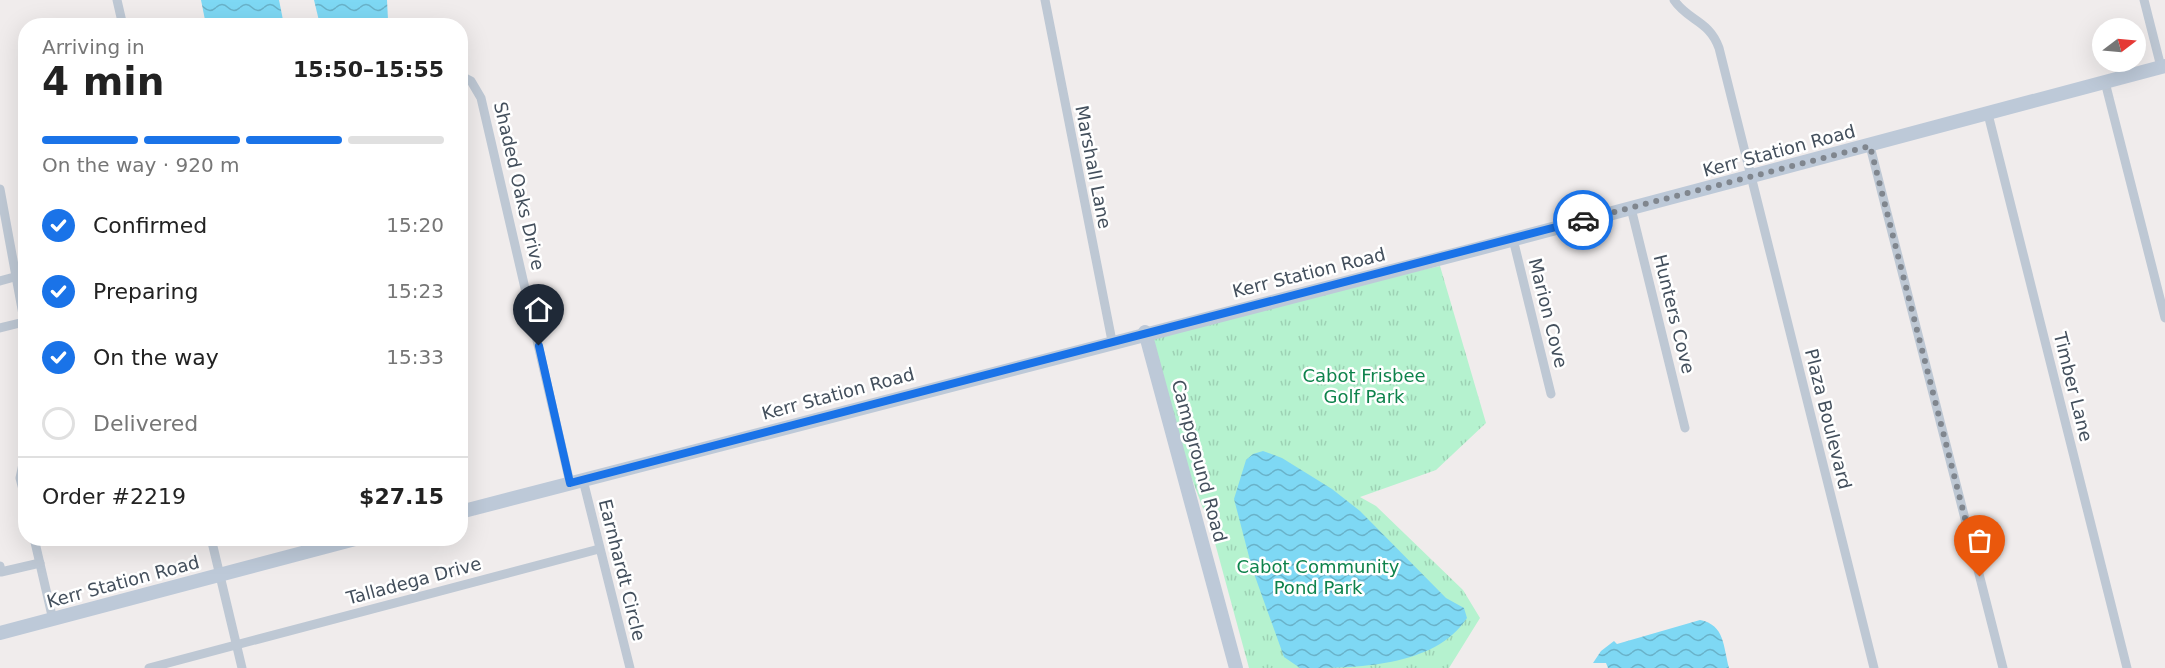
<!DOCTYPE html>
<meta charset="utf-8">
<style>
body{margin:0;font-family:"DejaVu Sans",sans-serif;background:#f6f6f6;color:#222;height:100vh;display:flex;flex-direction:column;font-size:22px;white-space:nowrap}
*{box-sizing:border-box;margin:0}
p{font-size:20px;color:#767676}
.icon{flex:none;width:33px;height:33px;fill:none;stroke:currentColor;stroke-width:2;stroke-linecap:round;stroke-linejoin:round}
.map{position:relative;flex:1;overflow:hidden}
.details{position:absolute;left:18px;top:18px;width:450px;height:528px;display:flex;flex-direction:column;background:#fff;border-radius:24px;box-shadow:0 6px 24px #0002}
.details>*{flex:none}
.needle{width:39px;rotate:74deg}
.buttons{position:absolute;left:2092px;top:18px;display:grid;gap:12px}
.buttons a{display:grid;place-items:center;width:54px;height:54px;border-radius:50%;background:#fff;box-shadow:0 6px 24px #0002;font-size:30px}
.pin{position:absolute;display:grid;place-items:center;width:51px;height:51px;color:#fff;margin:-62px -26px;border-radius:50% 50% 50% 0;rotate:-45deg;box-shadow:0 0 6px #0007}
.pin .icon{rotate:45deg}
.courier{position:absolute;display:grid;place-items:center;width:60px;height:60px;margin:-30px;border:4px solid #1a73e8;border-radius:50%;background:#fff;color:#222;box-shadow:0 2px 8px #0007}
.head em{font-style:normal;font-weight:600}
.head div{display:flex;flex-direction:column-reverse}
.head{display:flex;align-items:center;justify-content:space-between;height:102px;padding:0 24px}
h1{font-size:39px;font-weight:600;line-height:45px}
.bar{display:grid;grid-template-columns:repeat(4,1fr);gap:9px 6px;align-content:center;height:72px;padding:0 24px}
.bar i{height:8px;border-radius:4px;background:#e0e0e0}
.bar .current{background:#1a73e8}
.bar p{grid-column:span 4}
.line{display:flex;align-items:center;gap:15px;padding:0 24px;border-top:2px solid #e0e0e0}
.line div{flex:1}
ol{padding:0 24px;list-style:none}
li{display:flex;align-items:center;gap:18px;height:66px}
li p{margin-inline-start:auto}
li .icon{padding:6px;border-radius:50%;background:#1a73e8;color:#fff;stroke-width:4}
li:last-child{color:#767676}
li i{width:33px;height:33px;border:3px solid #e0e0e0;border-radius:50%}
.map>svg:first-child{display:block}
.park{fill:url(#park-tufts)}
.water{fill:url(#water-waves)}
.lines{fill:none;stroke-linecap:round;stroke-linejoin:round}
.street{stroke:#bec8d4;stroke-width:9}
.secondary{stroke:#bdc9d8;stroke-width:14}
.done{stroke:#80868e;stroke-width:6;stroke-dasharray:0 10.8}
.route{stroke:#1a73e8;stroke-width:8}
.labels{text-anchor:middle;stroke-width:5;stroke-linejoin:round;paint-order:stroke}
.street-label{font-size:18px;fill:#434f5c;stroke:#fff}
.park-label{font-size:18px;fill:#0e834c;stroke:#fff}
</style>
<div class="map">
<svg width="2165" height="668" viewBox="0 0 2165 668">
<defs>
<pattern id="park-tufts" width="24" height="20" patternUnits="userSpaceOnUse" patternTransform="scale(1.5)"><rect width="24" height="20" fill="#b5f2cf"/><path d="M3 7l-1-3M5 7V3M7 7l1-3M15 17l-1-3M17 17v-4M19 17l1-3" fill="none" stroke="#9dd1b4"/></pattern>
<pattern id="water-waves" width="16" height="10" patternUnits="userSpaceOnUse" patternTransform="scale(1.5)"><rect width="16" height="10" fill="#7ed8f4"/><path d="M0 5q4-4 8 0t8 0" fill="none" stroke="#69b2c9"/></pattern>
</defs>
<rect width="100%" height="100%" fill="#f0ecec"/>
<polygon class="park" points="1440,266 1486,423 1436,470 1360,497 1376,506 1463,590 1480,618 1449,668 1249,668 1212,532 1170,421 1145,332"/>
<g class="water">
<polygon points="201,0 279,0 284,25 206,25"/>
<polygon points="314,0 387,0 388,20 379,25 320,25"/>
<path d="M1263,451L1282,458L1332,489L1360,511L1446,598L1464,608L1467,618C1434,668 1355,668 1300,668L1284,657L1252,568L1234,499L1246,460L1253,454Z"/>
<path d="M1700,620C1725,625 1723,646 1729,668H1608L1606,663H1593L1601,651L1614,641L1617,644Z"/>
</g>
<g class="lines">
<g class="street">
<polyline points="117,0 123,26"/>
<polyline points="1045,0 1112,341"/>
<path d="M1674,0C1688,21 1709,20 1719,48L1874,668"/>
<polyline points="2144,0 2161,67"/>
<polyline points="465,78 471,81 481,98 570,483"/>
<polyline points="2105,82 2165,318"/>
<polyline points="1988,114 2127,668"/>
<polyline points="1870,146 2003,668"/>
<polyline points="0,189 26,331"/>
<polyline points="1631,208 1685,428"/>
<polyline points="1513,239 1551,394"/>
<polyline points="0,281 18,276"/>
<polyline points="0,328 24,322"/>
<polyline points="26,450 20,478 26,501"/>
<polyline points="583,480 630,668"/>
<polyline points="34,538 53,620"/>
<polyline points="211,538 242,668"/>
<polyline points="0,566 1,572 40,563"/>
<polyline points="149,668 599,549"/>
</g>
<g class="secondary">
<polyline points="1145,332 1236,668"/>
<polyline points="460,512 1477,249 2165,66"/>
<polyline points="0,633 359,538"/>
</g>
</g>
<g class="lines">
<polyline class="done" points="1583,220 1870,146 1980,577"/>
<polyline class="route" points="539,346 570,483 1583,220"/>
</g>
<g class="labels">
<g class="street-label">
<text transform="translate(1779 151) rotate(-15)" y="6">Kerr Station Road</text>
<text transform="translate(1093 167) rotate(79)" y="6">Marshall Lane</text>
<text transform="translate(519 186) rotate(77)" y="6">Shaded Oaks Drive</text>
<text transform="translate(1309 273) rotate(-14)" y="6">Kerr Station Road</text>
<text transform="translate(1548 313) rotate(76)" y="6">Marion Cove</text>
<text transform="translate(1674 314) rotate(76)" y="6">Hunters Cove</text>
<text transform="translate(2073 387) rotate(76)" y="6">Timber Lane</text>
<text transform="translate(838 394) rotate(-15)" y="6">Kerr Station Road</text>
<text transform="translate(1828 419) rotate(76)" y="6">Plaza Boulevard</text>
<text transform="translate(1199 461) rotate(75)" y="6">Campground Road</text>
<text transform="translate(622 570) rotate(76)" y="6">Earnhardt Circle</text>
<text transform="translate(414 581) rotate(-15)" y="6">Talladega Drive</text>
<text transform="translate(123 582) rotate(-15)" y="6">Kerr Station Road</text>
</g>
<g class="park-label">
<text x="1364" y="382">Cabot Frisbee<tspan x="1364" dy="21">Golf Park</tspan></text>
<text x="1318" y="573">Cabot Community<tspan x="1318" dy="21">Pond Park</tspan></text>
</g>
</g>
</svg>
<div class="buttons">
<a><svg class="needle" viewBox="-14 -14 28 28"><path d="M0-13l5 13h-10z" fill="#e53935"/><path d="M0 13l5-13h-10z" fill="#767676"/></svg></a>
</div>
<div class="pin" style="left:1980px;top:577px;background:#ea580c"><svg class="icon" aria-label="bag" viewBox="0 0 24 24"><path d="M5 8h14l-1 12H6zM9 8a3 3 0 0 1 6 0"/></svg></div>
<div class="pin" style="left:539px;top:346px;background:#1f2937"><svg class="icon" aria-label="home" viewBox="0 0 24 24"><path d="M3 11l9-7 9 7M6 9v11h12V9"/></svg></div>
<div class="courier" style="left:1583px;top:220px"><svg class="icon" aria-label="car" viewBox="0 0 24 24"><path d="M5 17H2v-5l4-1 3-4h7l3 4 3 1v5h-3M9 17h6M6 11h13"/><circle cx="7" cy="17" r="2"/><circle cx="17" cy="17" r="2"/></svg></div>
<section class="details">
<div class="head"><div><h1>4 min</h1><p>Arriving in</p></div><em>15:50–15:55</em></div>
<div class="bar"><i class="current"></i><i class="current"></i><i class="current"></i><i></i><p>On the way · 920 m</p></div>
<ol>
<li><svg class="icon" aria-label="check" viewBox="0 0 24 24"><path d="M5 12l5 5 9-10"/></svg>Confirmed<p>15:20</p></li>
<li><svg class="icon" aria-label="check" viewBox="0 0 24 24"><path d="M5 12l5 5 9-10"/></svg>Preparing<p>15:23</p></li>
<li><svg class="icon" aria-label="check" viewBox="0 0 24 24"><path d="M5 12l5 5 9-10"/></svg>On the way<p>15:33</p></li>
<li><i></i>Delivered</li>
</ol>
<div class="line" style="height:78px"><div>Order #2219</div><b>$27.15</b></div>
</section>
</div>
